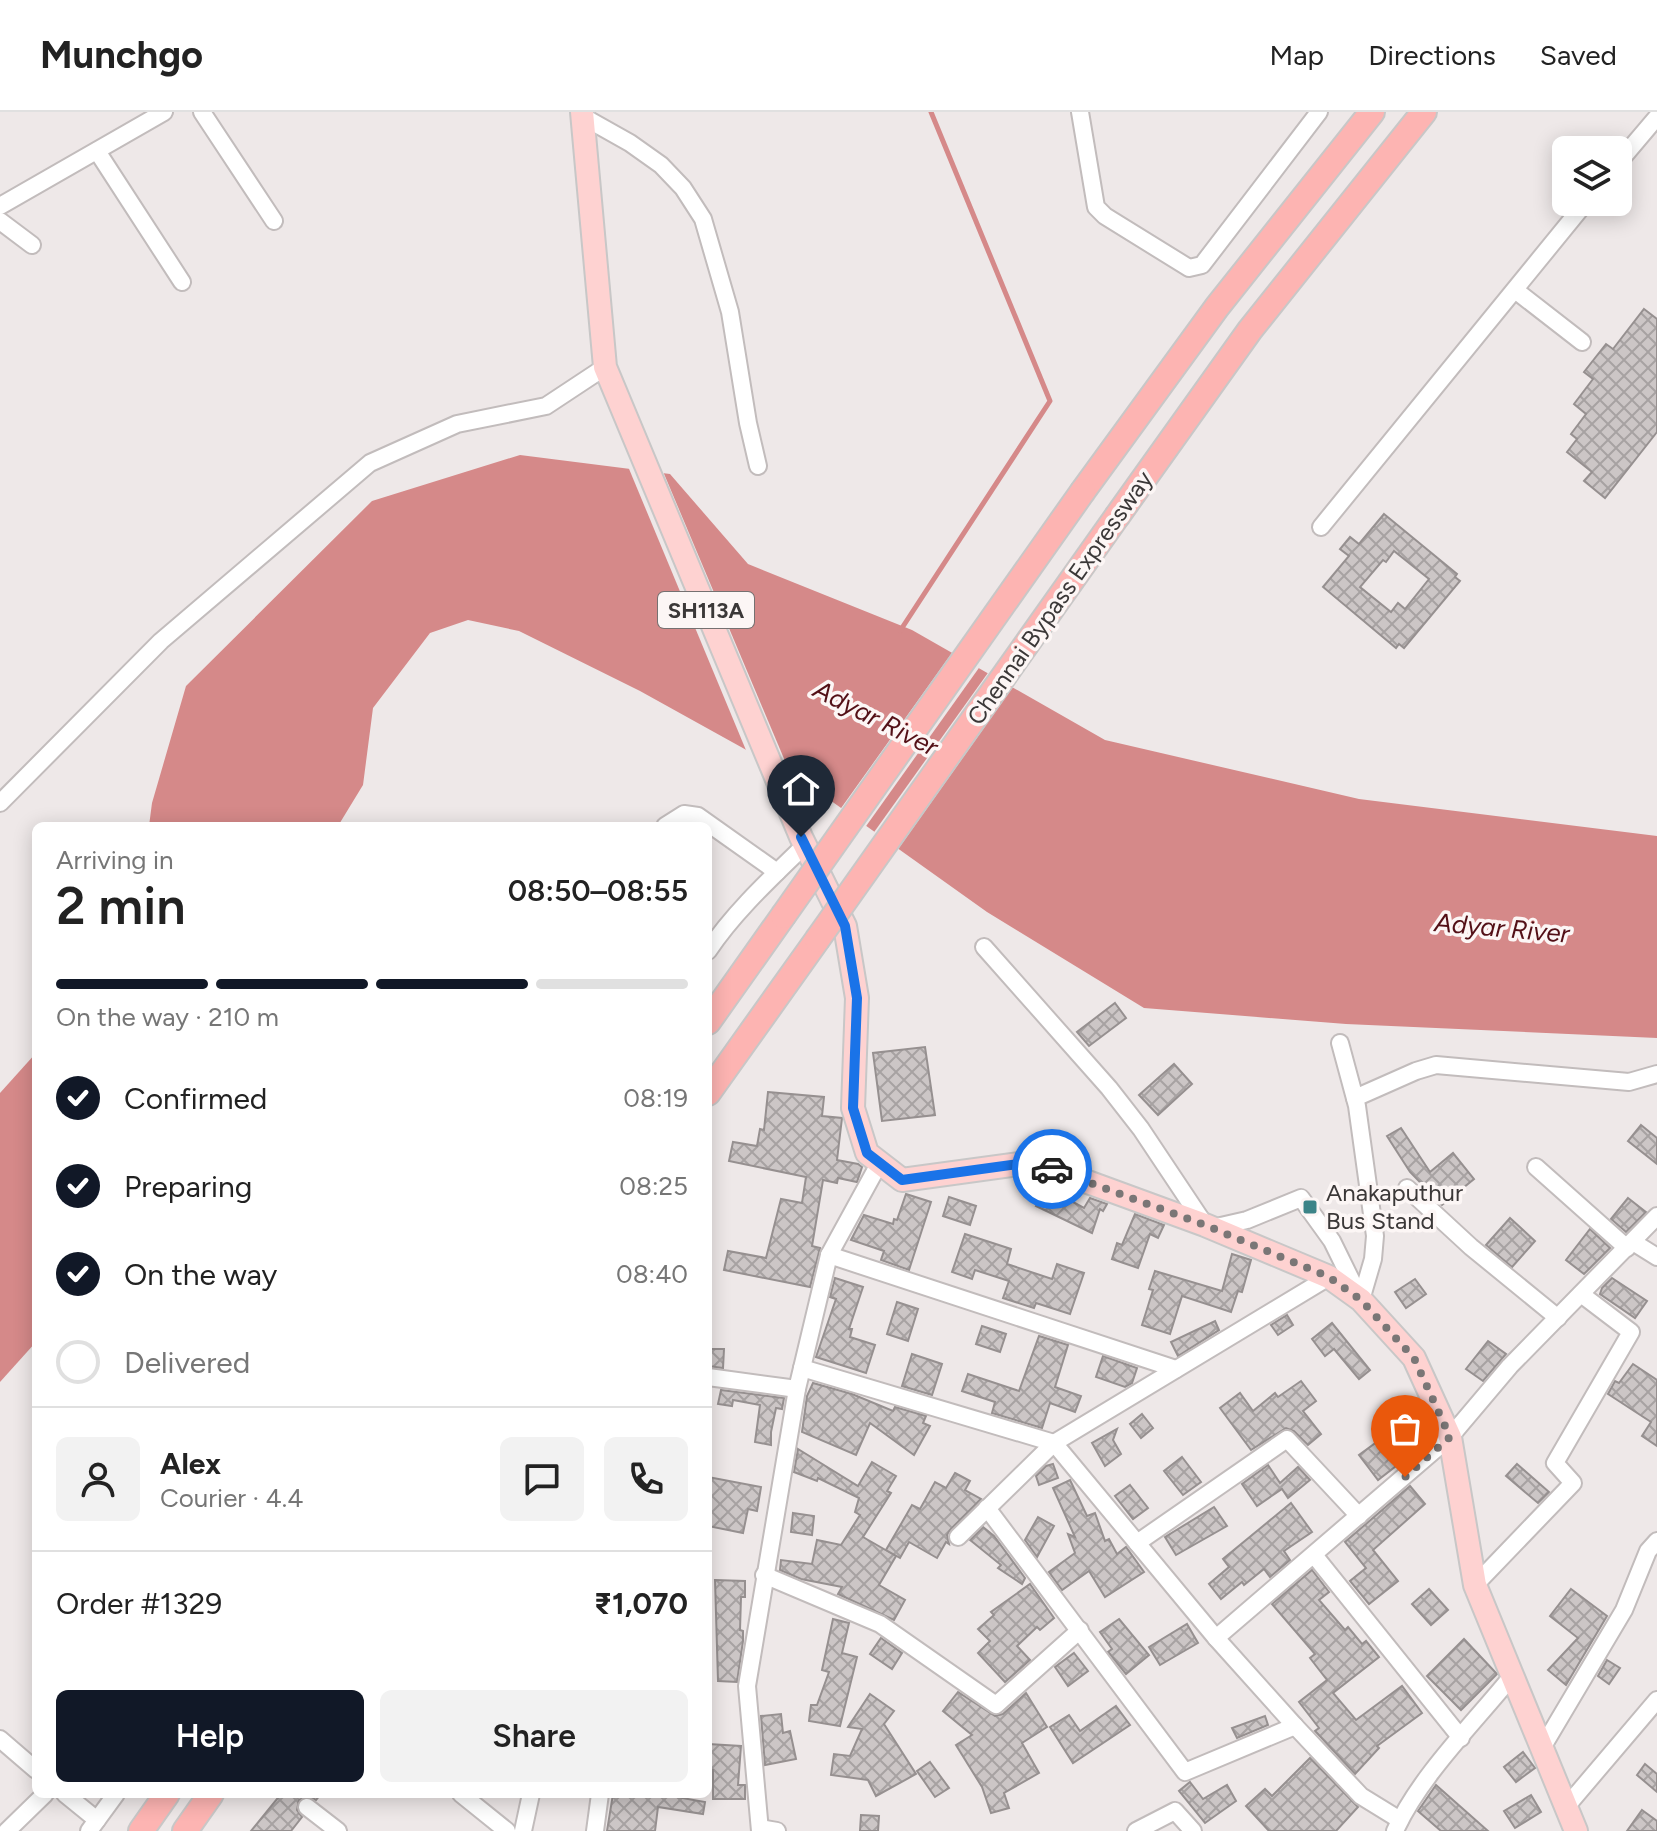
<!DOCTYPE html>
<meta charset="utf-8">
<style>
body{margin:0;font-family:Figtree,sans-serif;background:#f2f2f2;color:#222;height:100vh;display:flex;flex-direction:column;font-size:30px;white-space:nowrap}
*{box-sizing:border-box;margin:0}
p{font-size:26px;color:#767676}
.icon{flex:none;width:44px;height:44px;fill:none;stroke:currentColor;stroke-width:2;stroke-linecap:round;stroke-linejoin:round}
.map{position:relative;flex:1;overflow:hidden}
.sheet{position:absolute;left:32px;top:710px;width:680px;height:976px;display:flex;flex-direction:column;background:#fff;border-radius:12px;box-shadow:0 4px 20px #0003}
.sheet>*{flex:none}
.fabs{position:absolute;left:1552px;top:24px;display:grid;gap:16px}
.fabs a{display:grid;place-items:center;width:80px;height:80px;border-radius:12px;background:#fff;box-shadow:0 4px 20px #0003;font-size:40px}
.pin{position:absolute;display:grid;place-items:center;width:68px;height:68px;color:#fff;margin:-82px -34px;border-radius:50% 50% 50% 0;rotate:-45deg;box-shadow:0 0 8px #0007}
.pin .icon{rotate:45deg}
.courier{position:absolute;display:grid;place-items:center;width:80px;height:80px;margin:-40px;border:6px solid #1a73e8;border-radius:50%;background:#fff;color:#222;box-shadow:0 2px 10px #0007}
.headline em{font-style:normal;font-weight:600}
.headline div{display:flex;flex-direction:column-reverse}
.headline{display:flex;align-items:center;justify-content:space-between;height:136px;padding:0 24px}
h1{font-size:52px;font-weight:600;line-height:60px}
.bar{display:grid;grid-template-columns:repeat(4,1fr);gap:12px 8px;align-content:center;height:96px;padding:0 24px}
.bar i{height:10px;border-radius:6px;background:#e0e0e0}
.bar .current{background:#111827}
.bar p{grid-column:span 4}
.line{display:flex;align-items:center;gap:20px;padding:0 24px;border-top:2px solid #e0e0e0}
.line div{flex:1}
.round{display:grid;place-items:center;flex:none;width:84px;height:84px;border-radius:12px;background:#f2f2f2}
ol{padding:0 24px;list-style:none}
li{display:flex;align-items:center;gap:24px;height:88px}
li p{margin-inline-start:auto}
li .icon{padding:8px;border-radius:50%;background:#111827;color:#fff;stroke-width:4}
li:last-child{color:#767676}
li i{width:44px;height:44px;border:4px solid #e0e0e0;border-radius:50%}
.cta{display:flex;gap:16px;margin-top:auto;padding:16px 24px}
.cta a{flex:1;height:92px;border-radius:12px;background:#111827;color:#fff;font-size:32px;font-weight:600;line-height:92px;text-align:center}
.cta a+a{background:#f2f2f2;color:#222}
header{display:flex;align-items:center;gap:48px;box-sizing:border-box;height:112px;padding:0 40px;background:#fff;border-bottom:2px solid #e0e0e0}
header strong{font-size:38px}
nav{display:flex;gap:44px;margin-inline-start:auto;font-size:28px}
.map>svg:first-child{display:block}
.water{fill:#d58989}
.pier{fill:#eee8e8}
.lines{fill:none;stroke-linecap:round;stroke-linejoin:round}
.stream{stroke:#d58989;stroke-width:5}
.building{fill:url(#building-cross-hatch);stroke:#969090;stroke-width:2;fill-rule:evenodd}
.minor-casing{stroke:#c2bcbc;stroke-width:20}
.major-casing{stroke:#c8c7c7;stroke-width:26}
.highway-casing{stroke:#c8c7c7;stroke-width:28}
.minor{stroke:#fff;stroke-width:16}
.major{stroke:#fed2d1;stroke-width:22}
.highway{stroke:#fdb4b2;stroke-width:24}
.highway-bridge-casing{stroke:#c8c7c7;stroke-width:28;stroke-linecap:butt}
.highway-bridge{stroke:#fdb4b2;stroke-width:24}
.done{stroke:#7a7676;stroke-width:8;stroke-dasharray:0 14.4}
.route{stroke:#1a73e8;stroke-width:10}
.poi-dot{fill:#3c8488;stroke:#fcf6f5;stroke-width:3}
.labels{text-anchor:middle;stroke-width:7;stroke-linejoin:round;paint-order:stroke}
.shield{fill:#fcf6f5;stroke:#757171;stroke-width:2}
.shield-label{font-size:22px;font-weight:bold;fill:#3b3838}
.street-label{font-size:24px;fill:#3b3838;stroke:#fcf6f5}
.poi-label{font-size:24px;fill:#3b3838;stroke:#fcf6f5;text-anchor:start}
.water-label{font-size:26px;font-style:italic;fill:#531017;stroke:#fcf6f5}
</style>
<header>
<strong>Munchgo</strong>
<nav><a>Map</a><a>Directions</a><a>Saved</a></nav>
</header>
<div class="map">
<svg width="1657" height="1719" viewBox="0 0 1657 1719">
<defs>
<pattern id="building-cross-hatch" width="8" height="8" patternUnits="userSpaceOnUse" patternTransform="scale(2)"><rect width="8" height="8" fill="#ccc6c6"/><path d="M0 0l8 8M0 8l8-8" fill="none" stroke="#a7a2a2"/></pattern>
</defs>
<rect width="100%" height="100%" fill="#eee8e8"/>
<g class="water">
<polygon points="520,343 670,362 748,452 912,518 1105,628 1359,687 1657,724 1657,926 1346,912 1144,896 987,800 806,671 640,579 519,519 468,508 430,521 373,596 363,673 338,714 149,714 152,691 186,574 372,389"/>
<polygon points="36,941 36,1230 0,1270 0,981"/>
</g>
<g class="pier">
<polygon points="627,352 662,357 793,668 748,643"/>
<polygon points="954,538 981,553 864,717 839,699"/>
<polygon points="990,558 1015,572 896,740 872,723"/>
</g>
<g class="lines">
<polyline class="stream" points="900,519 1050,289 931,0"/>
</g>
<g class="building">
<polygon points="1644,197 1657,207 1657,320 1605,386 1584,369 1592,360 1567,340 1577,327 1571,322 1586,302 1574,292 1593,267 1584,260 1606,232 1613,237"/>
<path d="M1384,402L1457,462L1455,465L1460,469L1404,536L1399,532L1396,536L1323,475L1349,444L1340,437L1350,425L1359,432ZM1394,439L1429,467L1405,497L1398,491L1391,500L1360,475L1383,448L1386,450Z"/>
<polygon points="1115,891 1126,906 1089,934 1077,920"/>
<polygon points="925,935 935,1003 882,1009 873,941"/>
<polygon points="1174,952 1192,972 1158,1003 1139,983"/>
<polygon points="768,980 824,985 822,1004 842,1006 837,1048 858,1052 862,1055 857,1070 838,1066 837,1071 823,1068 812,1134 820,1136 810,1175 724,1158 728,1139 766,1146 781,1087 802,1091 806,1065 729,1049 733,1030 757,1034 760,1017 764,1018"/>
<polygon points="1641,1013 1657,1026 1657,1052 1628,1029"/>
<polygon points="1401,1016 1430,1060 1453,1041 1474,1067 1442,1093 1410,1060 1387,1024"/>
<polygon points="1047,1076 1084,1096 1090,1086 1107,1092 1103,1099 1100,1097 1092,1121 1036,1094"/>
<polygon points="906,1082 931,1090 909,1158 881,1148 884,1139 851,1128 864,1103 893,1112 894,1107 897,1108"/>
<polygon points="949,1085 976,1094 970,1113 943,1104"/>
<polygon points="1628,1086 1646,1100 1626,1120 1611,1107"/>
<polygon points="1135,1102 1164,1113 1158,1126 1150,1122 1138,1156 1112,1147 1117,1131 1122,1133"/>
<polygon points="1510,1106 1535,1129 1512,1155 1486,1133"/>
<polygon points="1590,1117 1610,1136 1584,1162 1566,1148"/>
<polygon points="965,1122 1011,1137 1007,1152 1052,1167 1057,1152 1084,1161 1070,1202 1036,1191 1034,1196 1003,1186 1009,1169 975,1158 972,1167 952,1160"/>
<polygon points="1232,1142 1251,1148 1242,1180 1238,1179 1231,1200 1182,1184 1170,1222 1142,1213 1153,1178 1149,1177 1155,1159 1222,1179"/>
<polygon points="835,1166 863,1175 849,1217 852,1217 850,1225 875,1233 866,1261 816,1245 836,1187 830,1185"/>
<polygon points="1612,1166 1647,1189 1635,1206 1600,1182 1602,1176"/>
<polygon points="1415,1167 1426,1182 1406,1196 1395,1180"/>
<polygon points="897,1190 918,1197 908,1229 887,1222"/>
<polygon points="1287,1203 1293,1213 1278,1223 1271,1213"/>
<polygon points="1215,1209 1219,1218 1178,1244 1171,1230"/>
<polygon points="1332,1211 1370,1258 1359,1267 1334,1237 1325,1244 1312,1227"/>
<polygon points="982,1214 1006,1222 1000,1240 976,1232"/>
<polygon points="1039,1224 1068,1233 1055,1275 1081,1284 1075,1300 1050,1291 1042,1316 992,1301 995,1290 962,1279 968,1262 1019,1279"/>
<polygon points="1488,1229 1506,1242 1483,1269 1466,1257"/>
<polygon points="708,1237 724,1237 723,1256 708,1254"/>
<polygon points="912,1242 942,1252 932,1283 902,1274"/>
<polygon points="1103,1244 1137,1256 1132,1271 1125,1275 1096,1265"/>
<polygon points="1633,1252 1657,1268 1657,1334 1642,1324 1651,1310 1608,1282 1615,1269 1619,1271"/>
<polygon points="1301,1269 1316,1289 1303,1299 1321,1322 1308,1333 1294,1319 1286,1316 1251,1338 1220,1296 1240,1281 1253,1299 1275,1281 1278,1285"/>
<polygon points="813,1271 852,1282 893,1299 895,1295 926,1304 923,1311 930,1314 914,1343 870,1311 856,1343 802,1320 807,1284"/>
<polygon points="721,1278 784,1286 782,1297 776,1296 771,1320 771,1333 755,1330 760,1293 733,1288 732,1294 718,1292"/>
<polygon points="1142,1302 1153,1316 1141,1326 1130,1312"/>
<polygon points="1396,1316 1414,1340 1378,1368 1359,1343"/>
<polygon points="1117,1317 1113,1328 1121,1342 1105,1354 1092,1331"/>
<polygon points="798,1337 858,1374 872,1350 896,1364 887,1379 891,1381 863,1425 896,1444 879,1473 905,1488 894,1508 838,1482 842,1475 801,1467 780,1458 781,1448 812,1452 817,1428 841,1433 860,1403 855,1400 859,1386 818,1366 817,1369 794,1360"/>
<polygon points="1182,1345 1201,1370 1183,1383 1164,1359"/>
<polygon points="1053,1352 1058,1366 1039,1373 1036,1364 1046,1354"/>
<polygon points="1517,1352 1549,1380 1538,1391 1506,1364"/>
<polygon points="1268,1353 1280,1371 1298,1355 1310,1368 1288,1386 1282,1377 1257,1394 1242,1372"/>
<polygon points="955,1361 970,1369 965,1378 981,1387 950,1418 947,1423 949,1432 946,1430 937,1446 909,1430 900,1446 886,1438 912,1393 920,1397 935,1370 946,1376"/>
<polygon points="708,1365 761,1375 757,1399 748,1397 743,1421 708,1414"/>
<polygon points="1070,1368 1087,1404 1095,1401 1105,1429 1109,1427 1117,1442 1126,1435 1144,1460 1105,1485 1089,1459 1062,1478 1049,1460 1075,1441 1068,1422 1075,1425 1053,1376"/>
<polygon points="1130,1373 1148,1396 1133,1407 1115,1384"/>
<polygon points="1410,1374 1425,1392 1373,1438 1398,1469 1369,1492 1350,1469 1366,1456 1345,1430"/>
<polygon points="1291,1391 1312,1420 1284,1439 1290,1448 1270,1465 1264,1457 1244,1473 1242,1470 1221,1487 1209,1472 1229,1455 1223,1447"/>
<polygon points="1214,1395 1227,1414 1176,1443 1165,1425"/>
<polygon points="793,1401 814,1404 812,1423 791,1420"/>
<polygon points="1038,1405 1054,1414 1037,1445 1025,1428"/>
<polygon points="983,1415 994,1424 1025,1466 1022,1472 998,1456 1001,1453 970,1428"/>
<polygon points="1312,1458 1329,1480 1319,1488 1345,1518 1348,1515 1362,1532 1366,1529 1379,1545 1333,1581 1356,1608 1402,1574 1422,1601 1377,1634 1379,1636 1355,1662 1315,1619 1319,1616 1299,1590 1327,1568 1310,1546 1315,1542 1272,1492"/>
<polygon points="715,1468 745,1469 745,1485 741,1485 740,1518 743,1519 743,1529 737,1570 718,1569"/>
<polygon points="1030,1472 1054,1506 1040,1518 1037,1515 1017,1534 1030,1548 1005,1570 978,1541 990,1529 978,1517 994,1503 991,1500"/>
<polygon points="1429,1477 1448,1498 1431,1513 1412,1492"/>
<polygon points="1571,1477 1607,1504 1566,1573 1548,1558 1578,1526 1550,1504"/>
<polygon points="833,1507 849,1511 842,1541 857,1545 840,1614 809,1609 811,1593 817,1593 829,1560 822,1558"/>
<polygon points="1119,1507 1149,1543 1126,1562 1108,1540 1112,1537 1100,1520"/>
<polygon points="1187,1512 1198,1531 1160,1553 1149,1535"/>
<polygon points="881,1526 902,1541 892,1557 870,1542"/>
<polygon points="1464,1527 1497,1562 1461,1598 1427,1564"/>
<polygon points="1074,1541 1088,1559 1068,1574 1055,1555"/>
<polygon points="1607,1548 1620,1556 1609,1572 1598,1564"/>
<polygon points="958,1580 995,1604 1003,1602 1026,1581 1047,1615 1022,1631 1039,1661 1004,1681 1009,1696 991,1701 982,1675 956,1633 972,1623 943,1599"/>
<polygon points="870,1582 894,1599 884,1612 916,1662 876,1684 868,1668 831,1663 834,1642 850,1644 862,1617 848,1615"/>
<polygon points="1116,1594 1130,1613 1073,1651 1050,1615 1069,1603 1080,1619"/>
<polygon points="781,1602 783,1621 790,1619 796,1647 765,1653 761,1604"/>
<polygon points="1265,1604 1268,1613 1237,1626 1232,1616"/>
<polygon points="708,1632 741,1634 738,1673 745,1673 745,1687 713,1687 713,1658 708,1658"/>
<polygon points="1523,1640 1535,1656 1516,1670 1504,1655"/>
<polygon points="1310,1646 1358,1695 1336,1719 1269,1719 1246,1694 1265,1677 1272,1684"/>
<polygon points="930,1650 949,1676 935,1685 917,1659"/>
<polygon points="1645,1652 1657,1662 1657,1680 1637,1663"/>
<polygon points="1190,1670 1203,1687 1227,1673 1236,1689 1205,1711 1179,1679"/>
<polygon points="1436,1673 1488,1719 1441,1719 1418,1699"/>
<polygon points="281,1682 321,1682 316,1688 308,1684 299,1688 297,1698 302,1705 291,1719 251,1719"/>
<polygon points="613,1682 660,1682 705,1690 703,1702 658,1695 655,1719 607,1719"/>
<polygon points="1531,1683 1541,1700 1515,1716 1504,1699"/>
<polygon points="1642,1698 1657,1709 1657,1719 1627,1719"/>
<polygon points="861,1703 879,1704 878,1719 860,1719"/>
</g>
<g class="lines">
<defs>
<g id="minor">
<polyline points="202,0 274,109"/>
<polyline points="1080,0 1096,95 1105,104 1189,156 1202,153 1319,0"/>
<polyline points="582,4 630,31 661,53 683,76 703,107 730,200 748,311 758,354"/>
<polyline points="97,39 182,170"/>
<polyline points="1618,51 1657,5"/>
<polyline points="0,94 164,0"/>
<polyline points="0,109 32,133"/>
<polyline points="1515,178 1582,230"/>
<polyline points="1321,415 1586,90"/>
<polyline points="0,691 161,529 370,351 457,312 546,294 605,255"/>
<polyline points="665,714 684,702 698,704 777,760"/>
<polyline points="984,835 1109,976 1141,1017 1205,1113"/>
<path d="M708,839C734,800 771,766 805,733"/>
<polyline points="1340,931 1357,994 1375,1124 1373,1147 1361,1188"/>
<polyline points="1355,986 1416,959 1436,953 1629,970 1657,962"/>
<polyline points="1536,1055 1627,1136"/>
<polyline points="1407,1076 1471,1135 1558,1206"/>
<polyline points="1212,1116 1247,1108 1301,1086 1332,1129 1360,1186"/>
<polyline points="1633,1130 1657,1145"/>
<polyline points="829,1143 1176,1257"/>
<polyline points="802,1256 1054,1331 1216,1526 1295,1614 1361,1684 1400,1708"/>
<polyline points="708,1265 797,1277"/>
<polyline points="987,1396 1185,1660 1295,1614"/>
<polyline points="958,1425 1054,1331 1329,1165"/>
<polyline points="1137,1431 1287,1327 1359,1404"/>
<polyline points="1314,1443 1461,1626"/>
<polyline points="764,1463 880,1512 996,1593 1080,1518"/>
<polyline points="1475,1473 1573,1371 1555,1351 1631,1220 1581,1182"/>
<polyline points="1216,1526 1450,1325 1510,1254 1657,1104"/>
<polyline points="0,1627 36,1658"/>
<polyline points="1542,1636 1624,1498 1648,1439 1657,1429"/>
<polyline points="65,1682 97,1708"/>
<polyline points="461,1682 507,1719"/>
<polyline points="307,1695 338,1719"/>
<polyline points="1566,1695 1657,1588"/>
<polyline points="760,1716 777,1719"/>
<polyline points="7,1719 45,1682"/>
<polyline points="89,1719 116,1682"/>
<polyline points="523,1719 531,1682"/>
<polyline points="595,1719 600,1682"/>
<polyline points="760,1719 747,1574 797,1277 829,1143 880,1050"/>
<polyline points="1136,1719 1175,1699 1193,1719"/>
<path d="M1395,1719C1419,1665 1474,1611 1512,1564"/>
</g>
<polyline id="major" points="582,0 605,255 801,725 845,814 857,886 853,996 867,1041 902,1068 1033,1050 1205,1113 1329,1165 1361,1188 1414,1246 1450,1325 1475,1473 1576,1719"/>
<g id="highway">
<polyline points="1083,379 1217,195 1372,0"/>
<polyline points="1118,403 1250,218 1424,0"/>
<polyline points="708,910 783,804"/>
<polyline points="708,981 817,828"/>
<polyline points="141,1719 167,1682"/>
<polyline points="185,1719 211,1682"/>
</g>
</defs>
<use href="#minor" class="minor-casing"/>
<use href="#major" class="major-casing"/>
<use href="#highway" class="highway-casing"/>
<use href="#minor" class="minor"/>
<use href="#major" class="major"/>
<use href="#highway" class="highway"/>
<defs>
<g id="highway-bridge">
<polyline points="783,804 1083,379"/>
<polyline points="817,828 1118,403"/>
</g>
</defs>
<use href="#highway-bridge" class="highway-bridge-casing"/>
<use href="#highway-bridge" class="highway-bridge"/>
</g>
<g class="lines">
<polyline class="done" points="1052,1057 1205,1113 1329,1165 1361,1188 1414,1246 1450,1325 1405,1365"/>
<polyline class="route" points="801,725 845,814 857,886 853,996 867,1041 902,1068 1033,1050 1052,1057"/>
</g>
<rect class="poi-dot" x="1302" y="1087" width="16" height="16" rx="4"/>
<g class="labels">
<rect class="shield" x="658" y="480" width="96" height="36" rx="6"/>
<g class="shield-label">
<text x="706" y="506">SH113A</text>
</g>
<g class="street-label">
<text transform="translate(1060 486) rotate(-55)" y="8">Chennai Bypass Expressway</text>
</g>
<g class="poi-label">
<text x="1326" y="1089">Anakaputhur<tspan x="1326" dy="28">Bus Stand</tspan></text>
</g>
<g class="water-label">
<text transform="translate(876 606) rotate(27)" y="9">Adyar River</text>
<text transform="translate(1502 816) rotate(5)" y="9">Adyar River</text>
</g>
</g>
</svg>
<div class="fabs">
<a><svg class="icon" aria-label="layers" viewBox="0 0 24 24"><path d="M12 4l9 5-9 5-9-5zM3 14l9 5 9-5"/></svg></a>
</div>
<div class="pin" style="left:1405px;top:1365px;background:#ea580c"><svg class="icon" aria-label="bag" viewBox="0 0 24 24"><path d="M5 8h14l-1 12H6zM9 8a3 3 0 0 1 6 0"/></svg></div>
<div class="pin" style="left:801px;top:725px;background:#1f2937"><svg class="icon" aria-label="home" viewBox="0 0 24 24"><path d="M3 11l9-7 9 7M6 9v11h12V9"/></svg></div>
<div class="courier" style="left:1052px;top:1057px"><svg class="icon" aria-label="car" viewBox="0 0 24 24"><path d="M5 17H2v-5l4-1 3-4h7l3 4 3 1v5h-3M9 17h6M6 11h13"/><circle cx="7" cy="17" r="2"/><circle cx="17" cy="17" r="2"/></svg></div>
<section class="sheet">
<div class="headline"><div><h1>2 min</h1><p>Arriving in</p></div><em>08:50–08:55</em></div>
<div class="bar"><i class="current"></i><i class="current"></i><i class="current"></i><i></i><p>On the way · 210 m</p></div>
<ol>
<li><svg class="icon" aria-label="check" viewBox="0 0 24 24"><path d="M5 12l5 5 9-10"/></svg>Confirmed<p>08:19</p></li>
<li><svg class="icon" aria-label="check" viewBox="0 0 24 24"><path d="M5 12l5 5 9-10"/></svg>Preparing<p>08:25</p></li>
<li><svg class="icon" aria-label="check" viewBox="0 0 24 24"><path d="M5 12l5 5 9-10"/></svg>On the way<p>08:40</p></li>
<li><i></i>Delivered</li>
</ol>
<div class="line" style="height:144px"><a class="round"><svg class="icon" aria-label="person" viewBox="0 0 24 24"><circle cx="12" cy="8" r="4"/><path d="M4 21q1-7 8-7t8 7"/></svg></a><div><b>Alex</b><p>Courier · 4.4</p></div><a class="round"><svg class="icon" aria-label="chat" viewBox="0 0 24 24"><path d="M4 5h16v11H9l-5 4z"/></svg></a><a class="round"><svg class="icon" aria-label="phone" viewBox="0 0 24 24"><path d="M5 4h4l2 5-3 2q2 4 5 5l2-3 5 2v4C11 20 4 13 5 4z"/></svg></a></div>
<div class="line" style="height:104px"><div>Order #1329</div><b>₹1,070</b></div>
<div class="cta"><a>Help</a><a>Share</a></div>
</section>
</div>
